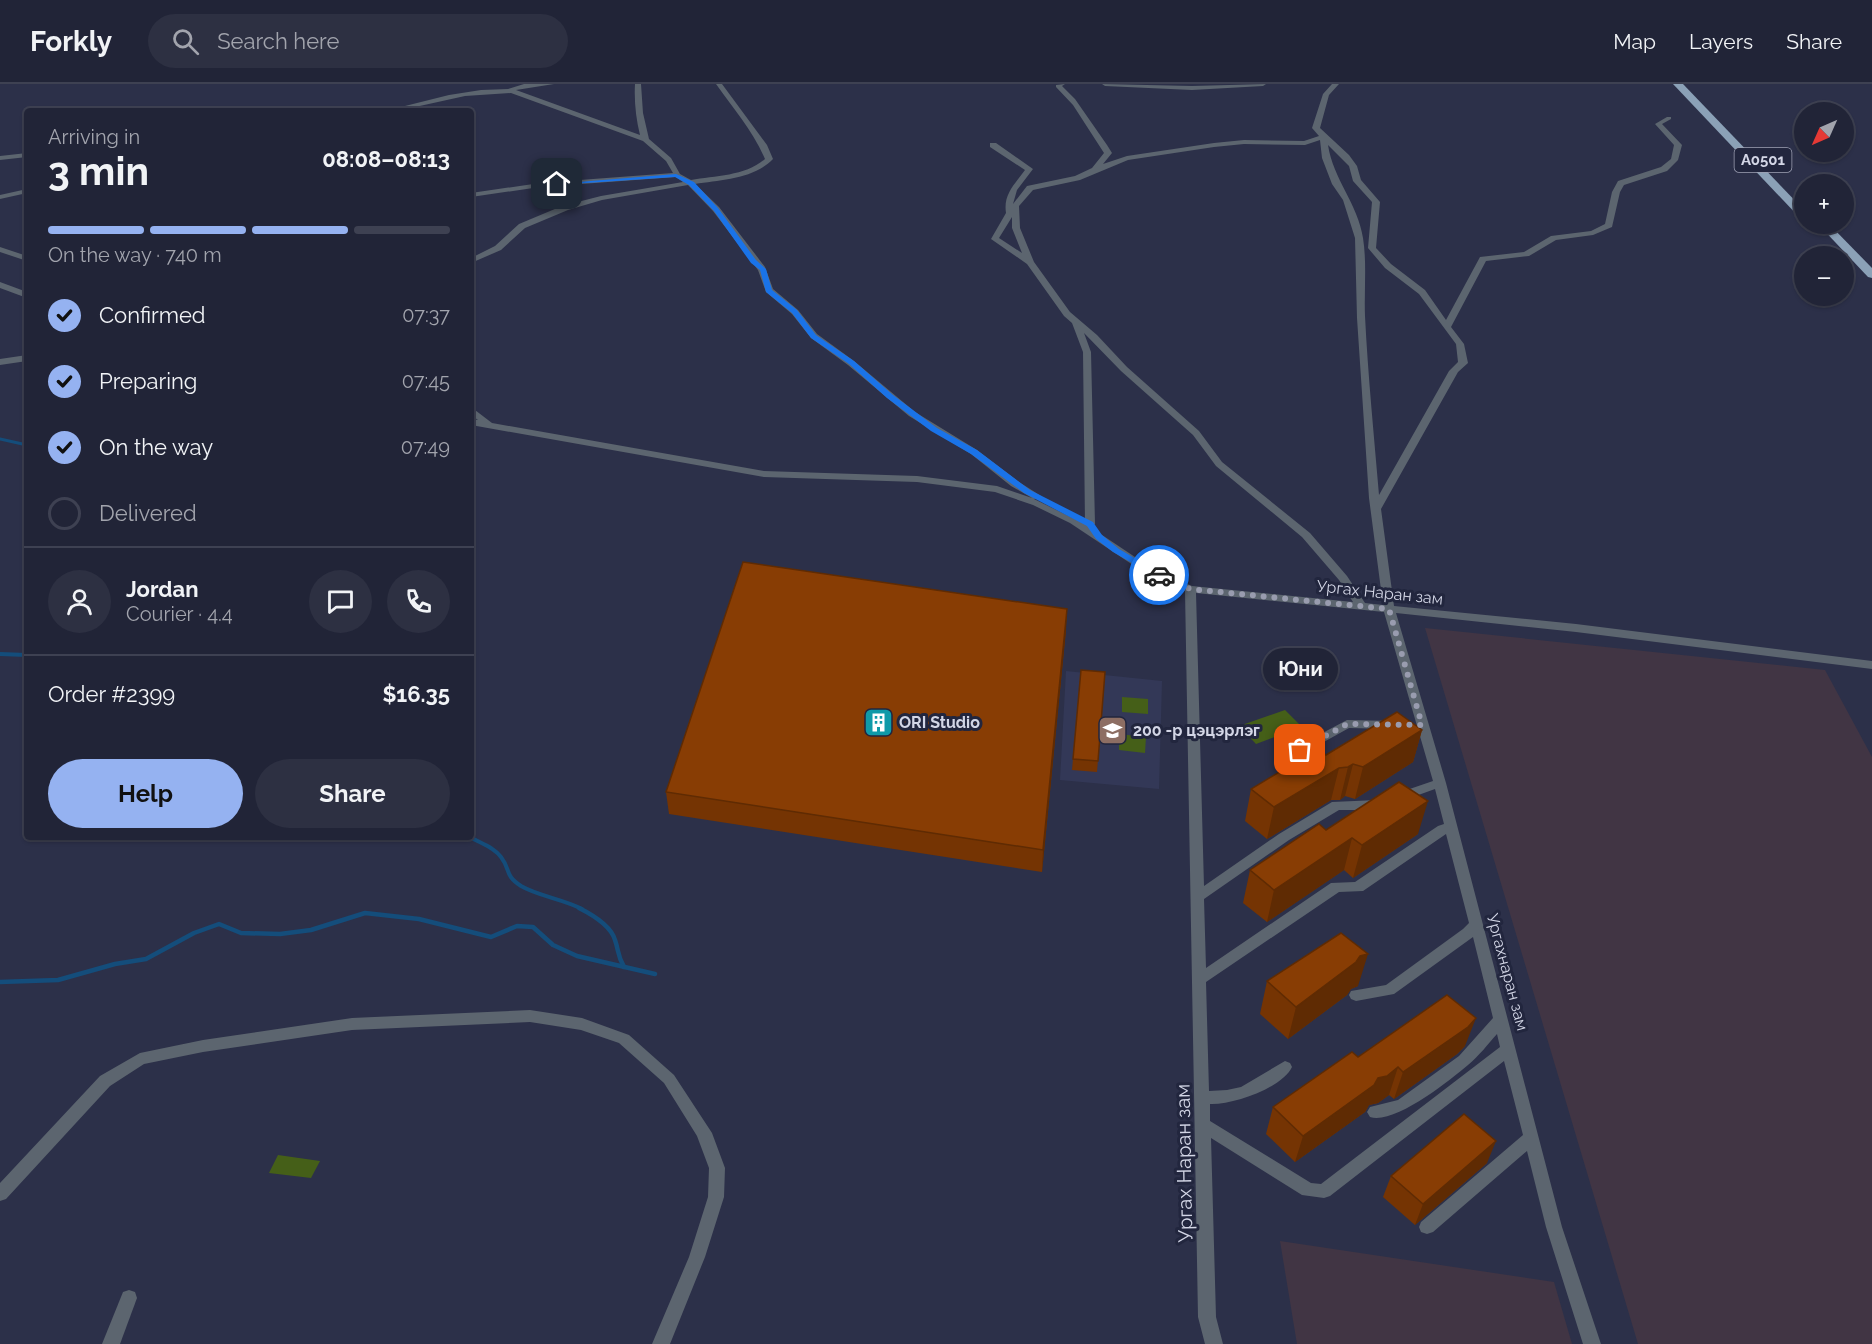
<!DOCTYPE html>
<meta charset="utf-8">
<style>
body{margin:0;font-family:Raleway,sans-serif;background:#2d3042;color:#f1f3f6;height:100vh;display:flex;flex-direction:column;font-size:22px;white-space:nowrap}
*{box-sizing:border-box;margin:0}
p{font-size:20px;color:#a2a4ad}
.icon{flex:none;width:33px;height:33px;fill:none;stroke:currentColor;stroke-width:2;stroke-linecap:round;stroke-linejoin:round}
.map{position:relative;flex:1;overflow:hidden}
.panel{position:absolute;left:24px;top:24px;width:450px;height:732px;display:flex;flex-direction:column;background:#212437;border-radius:6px;box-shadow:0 2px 4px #0004,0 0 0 2px #3e4152}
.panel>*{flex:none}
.needle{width:39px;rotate:225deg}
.controls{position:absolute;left:1794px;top:18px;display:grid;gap:12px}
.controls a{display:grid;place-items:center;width:60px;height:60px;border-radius:50%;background:#212437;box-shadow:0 2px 4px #0004,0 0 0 2px #3e4152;font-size:30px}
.pin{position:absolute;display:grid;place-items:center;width:51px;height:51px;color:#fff;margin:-26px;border-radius:12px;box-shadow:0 3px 9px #0006}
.courier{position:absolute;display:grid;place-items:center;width:60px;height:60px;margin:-30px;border:4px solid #1a73e8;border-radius:50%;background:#fff;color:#222;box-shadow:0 2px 8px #0007}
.bubble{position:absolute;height:42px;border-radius:21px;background:#212437;box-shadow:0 2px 4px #0004,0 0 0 2px #3e4152;font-size:20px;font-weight:700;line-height:42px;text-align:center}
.summary em{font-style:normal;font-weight:700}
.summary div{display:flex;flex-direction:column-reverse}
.summary{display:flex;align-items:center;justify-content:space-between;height:102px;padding:0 24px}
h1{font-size:39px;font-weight:700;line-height:45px}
.bar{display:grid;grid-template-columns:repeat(4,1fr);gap:9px 6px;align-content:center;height:72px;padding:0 24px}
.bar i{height:8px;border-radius:4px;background:#3e4152}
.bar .current{background:#95b2f1}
.bar p{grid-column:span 4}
.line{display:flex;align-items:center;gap:15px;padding:0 24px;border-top:2px solid #3e4152}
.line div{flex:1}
.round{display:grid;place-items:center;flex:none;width:63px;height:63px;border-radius:32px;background:#2d3042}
ol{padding:0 24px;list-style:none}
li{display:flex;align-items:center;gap:18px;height:66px}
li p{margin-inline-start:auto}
li .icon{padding:6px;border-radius:50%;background:#95b2f1;color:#111;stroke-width:4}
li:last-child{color:#a2a4ad}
li i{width:33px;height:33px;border:3px solid #3e4152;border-radius:50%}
.button{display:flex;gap:12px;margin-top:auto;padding:12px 24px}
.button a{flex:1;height:69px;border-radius:36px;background:#95b2f1;color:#111;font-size:24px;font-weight:700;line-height:69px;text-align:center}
.button a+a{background:#2d3042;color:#f1f3f6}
header{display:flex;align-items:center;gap:36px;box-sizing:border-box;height:84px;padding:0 30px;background:#212437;border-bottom:2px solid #3e4152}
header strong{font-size:28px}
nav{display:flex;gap:33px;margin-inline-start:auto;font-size:21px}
.search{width:420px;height:54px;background:#2d3042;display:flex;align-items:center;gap:15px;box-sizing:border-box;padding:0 21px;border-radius:33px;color:#a2a4ad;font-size:22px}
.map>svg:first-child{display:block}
.commercial{fill:#413544}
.built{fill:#333857}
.green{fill:#455f18}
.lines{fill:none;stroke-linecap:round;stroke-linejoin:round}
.stream-far2{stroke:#144d7b;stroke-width:3}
.stream-far1{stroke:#144d7b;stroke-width:4}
.stream{stroke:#144d7b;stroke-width:4.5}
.minor{fill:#5c656f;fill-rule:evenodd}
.trunk{fill:#8ba1b7;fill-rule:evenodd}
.wall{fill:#753403}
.shaded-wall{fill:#5f2b03}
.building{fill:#883d04;stroke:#5f2b03;stroke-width:1.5}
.route{fill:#1a73e8}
.done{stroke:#999caf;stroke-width:6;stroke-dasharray:0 10.8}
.labels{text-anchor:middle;stroke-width:6;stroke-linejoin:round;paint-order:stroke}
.shield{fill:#22263e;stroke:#9ea1b4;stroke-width:1.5}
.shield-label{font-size:15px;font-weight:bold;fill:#d3d6e6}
.street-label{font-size:16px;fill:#d3d6e6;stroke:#22263e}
.poi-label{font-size:16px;font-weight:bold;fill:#d3d6e6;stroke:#22263e;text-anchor:start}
.near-street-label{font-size:20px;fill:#d3d6e6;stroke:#22263e}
</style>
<header>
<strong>Forkly</strong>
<div class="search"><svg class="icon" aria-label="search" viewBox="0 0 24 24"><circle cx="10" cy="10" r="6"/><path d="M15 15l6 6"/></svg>Search here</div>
<nav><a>Map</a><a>Layers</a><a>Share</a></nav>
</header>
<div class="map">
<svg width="1872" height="1260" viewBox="0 0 1872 1260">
<rect width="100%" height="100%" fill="#2c3049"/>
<g class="commercial">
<polygon points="1425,544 1825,586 1872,673 1872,1260 1638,1260"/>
<polygon points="1280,1157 1554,1198 1572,1260 1297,1260"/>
</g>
<polygon class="built" points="1066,587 1162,597 1159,705 1060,696"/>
<g class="green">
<polygon points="1122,613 1148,615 1148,630 1122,628"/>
<polygon points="1285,626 1302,643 1256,660 1239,642"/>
<polygon points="1119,650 1146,653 1145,669 1119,666"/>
<polygon points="278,1071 320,1077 311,1094 269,1089"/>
</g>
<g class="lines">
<polyline class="stream-far2" points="0,355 27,361"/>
<g class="stream-far1">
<polyline points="0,570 27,571"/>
<path d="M470,753C480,759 494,763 501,773C511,786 504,791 521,802C538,812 563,815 582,825"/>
</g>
<g class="stream">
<path d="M579,824C591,830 611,842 615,856C619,867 617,871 624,883"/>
<polyline points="0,898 58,896 115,880 146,875 194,849 219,840 241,849 280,850 311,846 365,829 419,835 491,853 517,842 533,843 553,861 577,872 655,890"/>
</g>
<g class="minor">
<path d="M524,0H554L516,6L640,51C636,35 634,17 635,0H641L643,29L649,55L671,74L680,90L691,96C715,92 746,92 765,75C753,47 733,24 716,0H722L767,61L773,75C754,95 721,96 695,100L719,123L765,183L773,205L798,226L817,250L854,277L915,328L977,366L1019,398L1041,412L1034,415L1085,440L1083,268L1072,239L1064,232L1027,180L991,155L1006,129C1003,110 1015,100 1025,86L990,63V59H996L1033,85L1017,106L1013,120L1027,102L1075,92L1092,84L1104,69L1073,21L1056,3V1L1065,0L1062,2L1075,15L1107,61L1112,69L1103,80L1127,72L1214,59L1244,56L1304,57L1319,52L1312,44L1323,10L1332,0H1339L1329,11L1320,44L1349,71L1357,82L1361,96L1380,118L1376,164L1391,180L1425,206L1446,236L1480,173L1524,168L1551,152L1591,147L1605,140L1612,108L1618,97L1661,83L1671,75L1674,61L1655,40L1667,33H1671V35L1662,40L1682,61L1678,76L1667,87L1624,101L1620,108L1612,143L1593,151L1556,156L1529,172L1486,177L1451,243L1464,260L1468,279L1458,288L1381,425L1394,522L1576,540L1872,577V585L1576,548L1396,529L1446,699L1562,1143L1601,1260H1583L1546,1143L1527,1067L1433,1148L1427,1150L1421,1148L1419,1143L1421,1138L1523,1051L1504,977L1330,1112L1324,1114L1302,1111L1211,1054L1216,1233L1223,1260H1205L1198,1233L1185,507L1145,489L1070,439L1033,421L995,408L917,398L764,393L471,341V335L478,336L471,331V323L492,339L764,387L917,392L997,402L1032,414L1011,402L971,370L909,332L848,281L811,254L792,230L766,208L758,186L713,127L688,101L602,116L568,126L525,144L501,166L471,179V174L495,162L519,140L562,122L601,112L683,98L676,93L540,103L471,113V109L540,99L673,89L666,77L643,57L511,9L465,12L397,27H385L449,11L481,6L508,5ZM1320,56L1322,74L1332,100L1343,116L1355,154L1357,234L1369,414L1383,521L1365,519L1347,492L1310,449L1222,378L1199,347L1127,283L1097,251L1070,228L1034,178L1020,144L1019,122L1033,106L1080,96L1128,76L1214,63L1244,60L1305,61ZM1328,61L1349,82L1353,97L1372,118L1368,164L1385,184L1419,210L1456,260L1458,278L1449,287L1379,411C1374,351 1368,292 1365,232C1364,207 1367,179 1363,154C1358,120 1333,95 1328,61ZM1012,133V144L1022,169L999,154ZM1084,249L1121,287L1193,351L1216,382L1302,453L1339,496L1353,518L1192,502L1153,485L1090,443L1095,440L1091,268ZM1196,509L1384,528L1433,697L1395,710L1393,713L1395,716L1399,718L1435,705L1444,740L1438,742L1355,798L1331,799L1206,884L1204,815L1289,756L1339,726H1377L1382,724L1383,721L1382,718L1377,716L1332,718L1279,750L1204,802ZM1446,750L1469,839L1463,845L1386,901L1351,907L1349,911L1351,915L1356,917L1394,910L1473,853L1493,934L1459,972L1398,1016L1370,1023L1367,1028L1370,1033C1394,1041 1449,997 1468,981C1479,972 1488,960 1497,950L1500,963L1321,1100L1311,1099L1210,1037V1020C1233,1021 1282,1004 1292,983L1290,979L1285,977L1241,1003L1227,1006L1209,1007L1206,898L1339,808L1363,807Z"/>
<polygon points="1102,0 1192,2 1266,0 1263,2 1192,6 1105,2"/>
<polygon points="27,69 27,73 0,76 0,72"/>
<polygon points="27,105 27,109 0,115 0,111"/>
<polygon points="0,163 27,172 27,177 0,168"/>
<polygon points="0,198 27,208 27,214 0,204"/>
<polygon points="27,271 27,277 0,281 0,275"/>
<polygon points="1347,636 1393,637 1399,641 1393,645 1349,644 1304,669 1296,669 1294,666 1296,663"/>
<polygon points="530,926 582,934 629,951 674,991 712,1049 725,1084 724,1113 705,1173 670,1260 652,1260 689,1173 708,1113 709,1084 697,1052 664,999 619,959 581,946 530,938 352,946 203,968 144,980 110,1002 6,1115 0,1117 0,1099 100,992 140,969 203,956 352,934"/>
<polygon points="129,1206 135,1208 137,1214 120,1260 102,1260 123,1208"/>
</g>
<g class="trunk">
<polygon points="1673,0 1683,0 1804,126 1804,135 1800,134"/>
<polygon points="1818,140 1829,140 1872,184 1872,194 1868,193"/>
</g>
</g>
<g class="wall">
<polygon points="1066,546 1042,788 669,730 666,708"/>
<polygon points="1081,586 1105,588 1097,688 1072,686"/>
<polygon points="1422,646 1413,678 1355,715 1345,712 1340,716 1331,716 1267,755 1245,737 1251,705 1326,671"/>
<polygon points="1326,746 1418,750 1353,794 1344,786 1267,838 1243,819 1250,786"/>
<polygon points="1267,897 1358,902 1351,905 1347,911 1288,955 1260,930"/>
<polygon points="1465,962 1457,970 1394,1015 1389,1011 1378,1019 1369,1021 1365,1028 1295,1078 1266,1050 1273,1023 1358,973"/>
<polygon points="1487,1079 1415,1141 1383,1113 1391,1092"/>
</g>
<g class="shaded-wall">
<polygon points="1067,525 1066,546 1042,788 1043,766"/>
<polygon points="1422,646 1413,678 1355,715 1363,683"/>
<polygon points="1353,680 1345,712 1340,716 1348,683"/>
<polygon points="1339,684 1331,716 1267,755 1274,723"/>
<polygon points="1428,717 1418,750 1353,794 1362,761"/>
<polygon points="1352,754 1344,786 1267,838 1274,806"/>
<polygon points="1368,870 1358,902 1351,905 1347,911 1288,955 1296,923 1360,872"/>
<polygon points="1476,934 1465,962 1457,970 1394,1015 1403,988"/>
<polygon points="1398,983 1389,1011 1378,1019 1369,1021 1365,1028 1295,1078 1303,1052 1378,994"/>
<polygon points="1496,1057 1487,1079 1415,1141 1423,1120"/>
</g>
<g class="building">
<polygon points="743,478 1067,525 1043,766 666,708"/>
<polygon points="1081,586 1105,588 1098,677 1073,675"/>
<polygon points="1397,628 1422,646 1363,683 1353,680 1348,683 1339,684 1274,723 1251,705 1318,665 1326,671"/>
<polygon points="1399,698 1428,717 1362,761 1352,754 1274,806 1250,786 1319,740 1326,746"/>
<polygon points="1341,849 1368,870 1360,872 1356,878 1296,923 1267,897"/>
<polygon points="1447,911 1476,934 1468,943 1403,988 1398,983 1387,992 1378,994 1374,1001 1303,1052 1273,1023 1352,968 1358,973"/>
<polygon points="1464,1030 1496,1057 1423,1120 1391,1092"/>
</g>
<polygon class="route" points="676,90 694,98 718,124 756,176 766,185 772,206 797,226 816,251 854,277 893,311 937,344 977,366 1030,406 1093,438 1102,451 1119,465 1162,490 1162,493 1156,493 1113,468 1096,455 1087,442 1024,409 971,370 931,347 887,314 849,280 811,254 792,229 766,208 760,186 751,179 714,127 689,101 675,93 557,101 554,100"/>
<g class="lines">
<polyline class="done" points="1159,491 1190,505 1389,525 1422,641 1347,640 1300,666"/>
</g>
<defs>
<symbol id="building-square" viewBox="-11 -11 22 22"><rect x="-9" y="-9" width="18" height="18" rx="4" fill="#0f9aa8" stroke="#22263e"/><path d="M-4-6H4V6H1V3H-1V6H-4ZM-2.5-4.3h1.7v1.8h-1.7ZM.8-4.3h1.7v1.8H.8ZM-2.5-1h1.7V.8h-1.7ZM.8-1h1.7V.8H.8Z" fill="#fff"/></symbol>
<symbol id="school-square" viewBox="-11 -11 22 22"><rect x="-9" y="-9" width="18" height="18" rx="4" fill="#8d6e63" stroke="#22263e"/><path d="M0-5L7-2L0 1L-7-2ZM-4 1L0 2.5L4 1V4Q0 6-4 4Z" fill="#fff"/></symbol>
</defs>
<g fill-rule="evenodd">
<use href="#building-square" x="862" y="622" width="33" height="33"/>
<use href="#school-square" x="1096" y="630" width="33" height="33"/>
</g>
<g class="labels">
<rect class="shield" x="1734.5" y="64" width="57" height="24" rx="4.5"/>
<g class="shield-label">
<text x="1763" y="81">A0501</text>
</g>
<g class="street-label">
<text transform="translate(1380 508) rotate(6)" y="6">Ургах Наран зам</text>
<text transform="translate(1508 888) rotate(75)" y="6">Ургахнаран зам</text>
</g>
<g class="poi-label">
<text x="899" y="644">ORI Studio</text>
<text x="1133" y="652">200 -р цэцэрлэг</text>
</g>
<g class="near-street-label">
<text transform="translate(1184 1079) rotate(-91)" y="7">Ургах Наран зам</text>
</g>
</g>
</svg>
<div class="controls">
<a><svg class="needle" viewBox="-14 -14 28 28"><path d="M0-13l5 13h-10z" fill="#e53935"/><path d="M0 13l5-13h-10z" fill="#a2a4ad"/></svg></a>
<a>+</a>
<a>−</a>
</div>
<div class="pin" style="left:1300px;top:666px;background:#ea580c"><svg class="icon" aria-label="bag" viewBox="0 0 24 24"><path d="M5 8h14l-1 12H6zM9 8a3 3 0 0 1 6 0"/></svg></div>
<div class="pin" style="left:557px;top:100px;background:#1f2937"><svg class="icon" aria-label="home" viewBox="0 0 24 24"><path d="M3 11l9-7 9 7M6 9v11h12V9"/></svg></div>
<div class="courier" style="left:1159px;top:491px"><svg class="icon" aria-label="car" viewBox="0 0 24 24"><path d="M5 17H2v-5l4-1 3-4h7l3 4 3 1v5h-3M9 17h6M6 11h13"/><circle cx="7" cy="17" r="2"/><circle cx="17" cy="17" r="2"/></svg></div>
<div class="bubble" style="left:1263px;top:564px;width:75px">Юни</div>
<section class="panel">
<div class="summary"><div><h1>3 min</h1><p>Arriving in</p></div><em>08:08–08:13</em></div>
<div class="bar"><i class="current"></i><i class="current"></i><i class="current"></i><i></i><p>On the way · 740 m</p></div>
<ol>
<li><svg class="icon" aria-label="check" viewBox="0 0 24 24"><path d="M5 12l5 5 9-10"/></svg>Confirmed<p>07:37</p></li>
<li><svg class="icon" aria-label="check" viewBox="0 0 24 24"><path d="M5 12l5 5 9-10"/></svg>Preparing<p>07:45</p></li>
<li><svg class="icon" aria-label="check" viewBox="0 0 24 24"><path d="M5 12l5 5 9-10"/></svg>On the way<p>07:49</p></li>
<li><i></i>Delivered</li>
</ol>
<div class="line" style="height:108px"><a class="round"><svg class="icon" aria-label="person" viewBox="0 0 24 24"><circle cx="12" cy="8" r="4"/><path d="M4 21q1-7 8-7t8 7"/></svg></a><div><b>Jordan</b><p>Courier · 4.4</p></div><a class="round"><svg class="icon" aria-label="chat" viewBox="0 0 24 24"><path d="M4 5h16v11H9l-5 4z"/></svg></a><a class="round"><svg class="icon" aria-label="phone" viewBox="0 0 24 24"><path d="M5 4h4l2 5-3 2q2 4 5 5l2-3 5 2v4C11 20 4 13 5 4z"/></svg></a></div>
<div class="line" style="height:78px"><div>Order #2399</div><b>$16.35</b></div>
<div class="button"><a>Help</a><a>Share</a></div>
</section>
</div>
